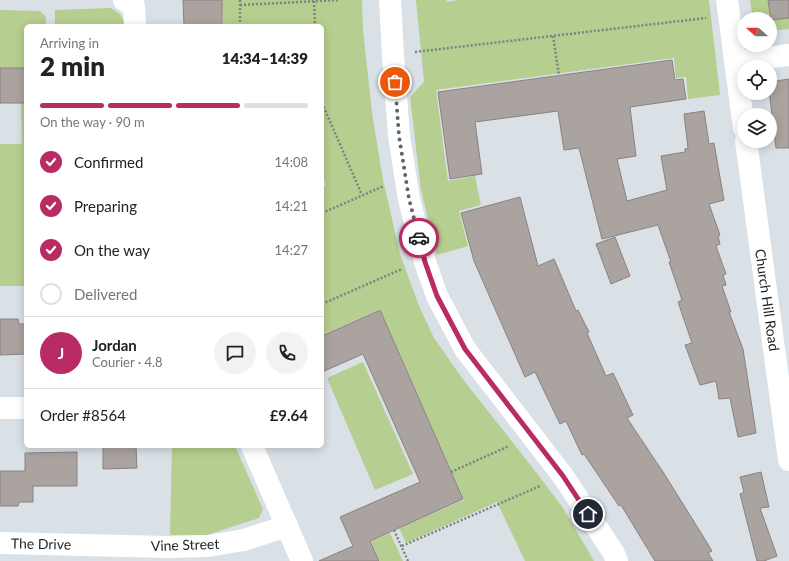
<!DOCTYPE html>
<meta charset="utf-8">
<style>
body{margin:0;font-family:Lato,sans-serif;background:#f2f2f2;color:#222;height:100vh;display:flex;flex-direction:column;font-size:15px;white-space:nowrap}
*{box-sizing:border-box;margin:0}
p{font-size:13px;color:#767676}
.icon{flex:none;width:22px;height:22px;fill:none;stroke:currentColor;stroke-width:2;stroke-linecap:round;stroke-linejoin:round}
.map{position:relative;flex:1;overflow:hidden}
.panel{position:absolute;left:24px;top:24px;width:300px;height:424px;display:flex;flex-direction:column;background:#fff;border-radius:6px;box-shadow:0 2px 10px #0003}
.panel>*{flex:none}
.needle{width:26px;rotate:291deg}
.tools{position:absolute;left:737px;top:12px;display:grid;gap:8px}
.tools a{display:grid;place-items:center;width:40px;height:40px;border-radius:50%;background:#fff;box-shadow:0 2px 10px #0003;font-size:20px}
.pin{position:absolute;display:grid;place-items:center;width:34px;height:34px;color:#fff;margin:-17px;border:2px solid #fff;border-radius:50%;box-shadow:0 1px 4px #0007}
.courier{position:absolute;display:grid;place-items:center;width:40px;height:40px;margin:-20px;border:3px solid #b82c63;border-radius:50%;background:#fff;color:#222;box-shadow:0 1px 5px #0007}
.overview em{font-style:normal;font-weight:800}
.overview div{display:flex;flex-direction:column-reverse}
.overview{display:flex;align-items:center;justify-content:space-between;height:68px;padding:0 16px}
h1{font-size:26px;font-weight:800;line-height:30px}
.bar{display:grid;grid-template-columns:repeat(4,1fr);gap:6px 4px;align-content:center;height:48px;padding:0 16px}
.bar i{height:5px;border-radius:3px;background:#e0e0e0}
.bar .active{background:#b82c63}
.bar p{grid-column:span 4}
.line{display:flex;align-items:center;gap:10px;padding:0 16px;border-top:1px solid #e0e0e0}
.line div{flex:1}
.round{display:grid;place-items:center;flex:none;width:42px;height:42px;border-radius:21px;background:#f2f2f2}
ol{padding:0 16px;list-style:none}
li{display:flex;align-items:center;gap:12px;height:44px}
li p{margin-inline-start:auto}
li .icon{padding:4px;border-radius:50%;background:#b82c63;color:#fff;stroke-width:4}
li:last-child{color:#767676}
li i{width:22px;height:22px;border:2px solid #e0e0e0;border-radius:50%}
.map>svg:first-child{display:block}
.green{fill:#b6ce8f}
.building{fill:#aba39f;stroke:#8a827f}
.lines{fill:none;stroke-linecap:round;stroke-linejoin:round}
.path{stroke:#7d8286;stroke-width:2.5;stroke-dasharray:2 2;stroke-linecap:butt}
.minor{stroke:#fff;stroke-width:22}
.done{stroke:#5f6467;stroke-width:4;stroke-dasharray:0 7.2}
.route{stroke:#b82c63;stroke-width:5}
.labels{text-anchor:middle;stroke-width:3;stroke-linejoin:round;paint-order:stroke}
.street-label{font-size:14px;fill:#1e2123;stroke:#fff}
</style>
<div class="map">
<svg width="789" height="561" viewBox="0 0 789 561">
<rect width="100%" height="100%" fill="#d9e0e6"/>
<g class="green">
<polygon points="222,0 362,0 363,30 372,113 383,180 400,254 419,306 434,338 462,378 539,476 563,508 594,561 525,561 497,502 406,543 399,528 464,500 380,309 322,335 322,187 326,185 322,175 322,26 223,26"/>
<polygon points="416,0 446,0 447,2 458,0 709,0 720,95 688,99 686,77 676,78 674,58 436,90 448,181 475,176 481,205 459,211 468,246 437,255 421,190 410,97 424,82"/>
<polygon points="750,0 768,0 771,20 789,18 789,29 770,31 770,19 753,19"/>
<polygon points="111,8 120,14 127,26 55,26 55,10"/>
<polygon points="0,10 40,11 46,17 46,26 26,26 26,68 0,68"/>
<polygon points="21,103 26,103 26,286 0,286 0,144 22,144"/>
<polygon points="363,362 413,474 375,490 327,378"/>
<polygon points="172,446 235,446 263,509 259,518 207,535 170,535"/>
<polygon points="390,533 403,561 380,561 371,541"/>
</g>
<g class="building">
<polygon points="183,0 222,0 222,26 184,26"/>
<polygon points="768,0 789,0 789,18 771,20"/>
<polygon points="672,60 675,80 683,79 686,99 630,107 636,156 617,159 627,201 667,190 661,156 685,152 685,149 688,148 684,114 704,111 709,144 714,143 724,200 709,204 720,235 718,236 720,244 716,246 726,274 723,275 726,285 722,286 731,312 729,312 743,349 756,433 738,437 730,398 719,399 716,381 700,385 685,345 692,343 678,302 682,300 669,262 671,262 658,225 602,239 579,148 564,150 558,111 475,122 482,174 450,179 438,92"/>
<rect x="0" y="68" width="26" height="35"/>
<polygon points="789,79 789,148 776,148 770,98 770,82"/>
<polygon points="520,197 538,266 554,259 576,311 578,310 589,332 587,333 606,376 613,373 633,415 627,418 665,475 706,541 712,551 708,553 713,561 655,561 621,505 619,506 584,454 582,455 566,421 560,424 535,372 525,377 474,261 461,213"/>
<polygon points="615,237 630,276 611,284 596,244"/>
<polygon points="380,310 463,499 370,541 379,561 319,561 353,546 340,517 420,482 363,354 322,372 322,336"/>
<polygon points="0,319 18,319 19,324 26,324 26,354 0,355"/>
<polygon points="103,446 136,446 137,468 103,469"/>
<polygon points="77,452 77,486 33,486 33,502 19,502 18,506 0,506 0,471 25,471 25,453"/>
<polygon points="761,472 769,507 760,508 777,556 764,561 757,561 740,494 744,492 740,477"/>
</g>
<g class="lines">
<g class="path">
<polyline points="240,0 240,26"/>
<polyline points="314,1 315,26"/>
<polyline points="240,5 339,0"/>
<polyline points="553,36 559,75"/>
<polyline points="415,52 706,18"/>
<polyline points="322,103 362,195"/>
<polyline points="322,213 384,186"/>
<polyline points="322,304 402,269"/>
<polyline points="451,472 509,446"/>
<polyline points="394,530 408,561"/>
<polyline points="402,546 540,486"/>
</g>
<g class="minor">
<polyline points="124,0 134,6 135,26"/>
<polyline points="390,0 393,55 399,136 409,199 425,262 437,296 465,349 563,476 613,552 617,561"/>
<polyline points="727,0 744,128"/>
<polyline points="735,62 789,55"/>
<polyline points="746,141 789,460"/>
<polyline points="0,408 26,408"/>
<polyline points="252,446 302,561"/>
<polyline points="0,543 168,547 208,546 244,540 287,526"/>
</g>
</g>
<g class="lines">
<polyline class="done" points="395,82 399,136 409,199 419,238"/>
<polyline class="route" points="419,238 425,262 437,296 465,349 563,476 588,514"/>
</g>
<g class="labels">
<g class="street-label">
<text transform="translate(767 300) rotate(82)" y="5">Church Hill Road</text>
<text transform="translate(41 544) rotate(1)" y="5">The Drive</text>
<text transform="translate(185 545) rotate(-2)" y="5">Vine Street</text>
</g>
</g>
</svg>
<div class="tools">
<a><svg class="needle" viewBox="-14 -14 28 28"><path d="M0-13l5 13h-10z" fill="#e53935"/><path d="M0 13l5-13h-10z" fill="#767676"/></svg></a>
<a><svg class="icon" aria-label="locate" viewBox="0 0 24 24"><circle cx="12" cy="12" r="6"/><path d="M12 2v4M12 18v4M2 12h4M18 12h4"/></svg></a>
<a><svg class="icon" aria-label="layers" viewBox="0 0 24 24"><path d="M12 4l9 5-9 5-9-5zM3 14l9 5 9-5"/></svg></a>
</div>
<div class="pin" style="left:395px;top:82px;background:#ea580c"><svg class="icon" aria-label="bag" viewBox="0 0 24 24"><path d="M5 8h14l-1 12H6zM9 8a3 3 0 0 1 6 0"/></svg></div>
<div class="pin" style="left:588px;top:514px;background:#1f2937"><svg class="icon" aria-label="home" viewBox="0 0 24 24"><path d="M3 11l9-7 9 7M6 9v11h12V9"/></svg></div>
<div class="courier" style="left:419px;top:238px"><svg class="icon" aria-label="car" viewBox="0 0 24 24"><path d="M5 17H2v-5l4-1 3-4h7l3 4 3 1v5h-3M9 17h6M6 11h13"/><circle cx="7" cy="17" r="2"/><circle cx="17" cy="17" r="2"/></svg></div>
<section class="panel">
<div class="overview"><div><h1>2 min</h1><p>Arriving in</p></div><em>14:34–14:39</em></div>
<div class="bar"><i class="active"></i><i class="active"></i><i class="active"></i><i></i><p>On the way · 90 m</p></div>
<ol>
<li><svg class="icon" aria-label="check" viewBox="0 0 24 24"><path d="M5 12l5 5 9-10"/></svg>Confirmed<p>14:08</p></li>
<li><svg class="icon" aria-label="check" viewBox="0 0 24 24"><path d="M5 12l5 5 9-10"/></svg>Preparing<p>14:21</p></li>
<li><svg class="icon" aria-label="check" viewBox="0 0 24 24"><path d="M5 12l5 5 9-10"/></svg>On the way<p>14:27</p></li>
<li><i></i>Delivered</li>
</ol>
<div class="line" style="height:72px"><b class="round" style="background:#b82c63;color:#fff">J</b><div><b>Jordan</b><p>Courier · 4.8</p></div><a class="round"><svg class="icon" aria-label="chat" viewBox="0 0 24 24"><path d="M4 5h16v11H9l-5 4z"/></svg></a><a class="round"><svg class="icon" aria-label="phone" viewBox="0 0 24 24"><path d="M5 4h4l2 5-3 2q2 4 5 5l2-3 5 2v4C11 20 4 13 5 4z"/></svg></a></div>
<div class="line" style="height:52px"><div>Order #8564</div><b>£9.64</b></div>
</section>
</div>
